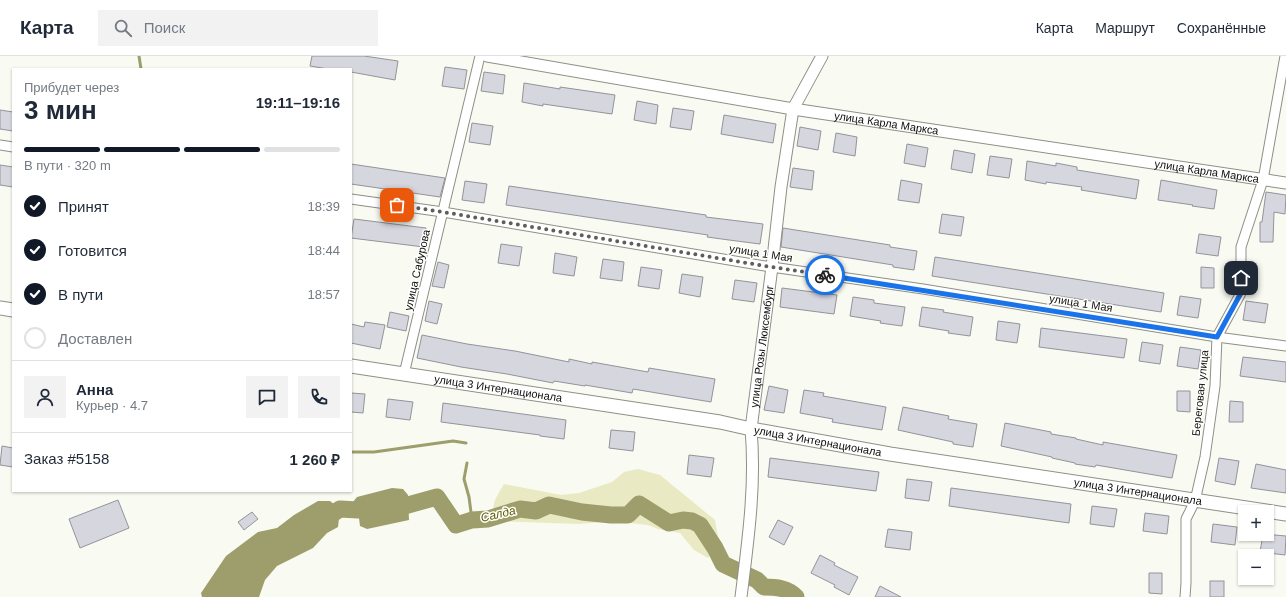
<!DOCTYPE html>
<html lang="ru">
<meta charset="utf-8">
<style>
body{margin:0;font-family:Helvetica,sans-serif;background:#f2f2f3;color:#1f2937;height:100vh;display:flex;flex-direction:column;font-size:15px;white-space:nowrap}
*{box-sizing:border-box;margin:0}
p{font-size:13px;color:#747a83}
.icon{flex:none;width:22px;height:22px;fill:none;stroke:currentColor;stroke-width:2;stroke-linecap:round;stroke-linejoin:round}
.map{position:relative;flex:1;overflow:hidden}
.drawer{position:absolute;left:12px;top:12px;width:340px;height:424px;display:flex;flex-direction:column;background:#fff;border-radius:0px;box-shadow:0 1px 3px #0004}
.drawer>*{flex:none}
.tools{position:absolute;left:1238px;top:449px;display:grid;gap:8px}
.tools a{display:grid;place-items:center;width:36px;height:36px;border-radius:0px;background:#fff;box-shadow:0 1px 3px #0004;font-size:20px}
.pin{position:absolute;display:grid;place-items:center;width:34px;height:34px;color:#fff;margin:-17px;border-radius:8px;box-shadow:0 2px 6px #0006}
.courier{position:absolute;display:grid;place-items:center;width:40px;height:40px;margin:-20px;border:3px solid #1a73e8;border-radius:50%;background:#fff;color:#222;box-shadow:0 1px 5px #0007}
.headline em{font-style:normal;font-weight:700}
.headline div{display:flex;flex-direction:column-reverse}
.headline{display:flex;align-items:center;justify-content:space-between;height:68px;padding:0 12px}
h1{font-size:26px;font-weight:700;line-height:30px}
.bar{display:grid;grid-template-columns:repeat(4,1fr);gap:6px 4px;align-content:center;height:48px;padding:0 12px}
.bar i{height:5px;border-radius:3px;background:#e0e1e3}
.bar .on{background:#111827}
.bar p{grid-column:span 4}
.line{display:flex;align-items:center;gap:10px;padding:0 12px;border-top:1px solid #e0e1e3}
.line div{flex:1}
.round{display:grid;place-items:center;flex:none;width:42px;height:42px;border-radius:0px;background:#f2f2f3}
ol{padding:0 12px;list-style:none}
li{display:flex;align-items:center;gap:12px;height:44px}
li p{margin-inline-start:auto}
li .icon{padding:4px;border-radius:50%;background:#111827;color:#fff;stroke-width:4}
li:last-child{color:#747a83}
li i{width:22px;height:22px;border:2px solid #e0e1e3;border-radius:50%}
header{display:flex;align-items:center;gap:24px;box-sizing:border-box;height:56px;padding:0 20px;background:#fff;border-bottom:1px solid #e0e1e3}
header strong{font-size:19px}
nav{display:flex;gap:22px;margin-inline-start:auto;font-size:14px}
.search{width:280px;height:36px;background:#f2f2f3;display:flex;align-items:center;gap:10px;box-sizing:border-box;padding:0 14px;border-radius:0px;color:#747a83;font-size:15px}
.map>svg:first-child{display:block}
.green{fill:#e9eac3}
.water{fill:#9d9e6b}
.lines{fill:none;stroke-linecap:round;stroke-linejoin:round}
.stream{stroke:#9d9e6b;stroke-width:3}
.river{stroke:#9d9e6b;stroke-width:17}
.building{fill:#d6d6de;stroke:#93939b}
.minor-casing{stroke:#8f8f87;stroke-width:11}
.tertiary-casing{stroke:#8f8f87;stroke-width:13}
.secondary-casing{stroke:#8f8f87;stroke-width:15}
.minor{stroke:#fff;stroke-width:9}
.tertiary{stroke:#fff;stroke-width:11}
.secondary{stroke:#fff;stroke-width:13}
.done{stroke:#5f5f5a;stroke-width:4;stroke-dasharray:0 7.2}
.route{stroke:#1a73e8;stroke-width:5}
.labels{text-anchor:middle;stroke-width:3;stroke-linejoin:round;paint-order:stroke}
.street-label{font-size:11px;fill:#0c0c09;stroke:#fffffe}
.water-label{font-size:12px;font-style:italic;fill:#5d5c00;stroke:#fffffe}
</style>
<header>
<strong>Карта</strong>
<div class="search"><svg class="icon" aria-label="search" viewBox="0 0 24 24"><circle cx="10" cy="10" r="6"/><path d="M15 15l6 6"/></svg>Поиск</div>
<nav><a>Карта</a><a>Маршрут</a><a>Сохранённые</a></nav>
</header>
<div class="map">
<svg width="1286" height="541" viewBox="0 0 1286 541">
<rect width="100%" height="100%" fill="#f9faf1"/>
<path class="green" d="M638,413L660,419L715,464L718,481L715,492L708,502L694,494L680,477L658,473L648,469L612,465L580,468L497,465C488,452 497,440 504,428L561,439L579,437L612,426L624,416Z"/>
<g class="water">
<polygon points="392,432 403,433 408,439 409,464 367,473 360,470 358,454 353,446 357,441"/>
<polygon points="318,445 330,445 340,453 338,471 327,477 313,492 277,510 265,524 259,541 202,541 201,537 226,500 258,476 277,472 294,459"/>
</g>
<g class="lines">
<g class="stream">
<polyline points="139,0 141,13"/>
<polyline points="351,396 374,396 453,385 466,387"/>
<polyline points="467,407 464,423 469,441 472,464"/>
</g>
<path class="river" d="M321,465L340,453L358,454L408,449L437,441L456,469L472,464L488,463L520,453L536,455L549,449L582,456L611,459H628L639,448L669,467L683,464L692,465L700,469L715,492L723,508L757,524L764,531C776,531 788,532 796,541"/>
</g>
<g class="building">
<polygon points="312,0 364,0 398,5 395,24 351,16 351,13 328,13 310,10"/>
<polygon points="445,11 467,14 464,33 442,30"/>
<polygon points="484,16 505,19 503,38 481,35"/>
<polygon points="524,27 560,33 560,31 615,39 612,58 543,48 543,50 522,46"/>
<polygon points="637,45 658,49 656,68 634,64"/>
<polygon points="673,52 694,55 691,74 670,71"/>
<polygon points="0,54 13,56 13,75 0,73"/>
<polygon points="724,59 776,68 773,87 721,78"/>
<polygon points="472,67 493,70 490,89 469,86"/>
<polygon points="800,71 821,75 818,94 797,90"/>
<polygon points="836,77 857,81 855,100 833,96"/>
<polygon points="907,88 928,92 925,111 904,107"/>
<polygon points="954,94 975,98 972,117 951,113"/>
<polygon points="990,100 1012,103 1009,122 987,119"/>
<polygon points="1027,105 1056,110 1056,107 1077,111 1077,114 1139,124 1136,143 1081,134 1082,131 1046,126 1046,128 1025,124"/>
<polygon points="351,108 445,122 440,141 351,128"/>
<polygon points="0,109 13,111 13,131 0,129"/>
<polygon points="793,112 814,115 812,134 790,131"/>
<polygon points="901,124 922,128 919,147 898,144"/>
<polygon points="1161,124 1217,134 1214,153 1192,150 1193,149 1158,144"/>
<polygon points="465,125 487,128 484,147 462,144"/>
<polygon points="509,130 706,159 706,161 763,168 760,188 729,184 707,181 708,179 506,149"/>
<polygon points="1266,136 1286,139 1285,158 1274,156 1273,186 1260,186 1260,166 1262,166"/>
<polygon points="942,158 964,161 961,180 939,177"/>
<polygon points="354,163 426,172 424,191 351,182"/>
<polygon points="783,172 890,189 890,191 917,195 914,214 893,211 893,209 781,191"/>
<polygon points="1199,178 1221,181 1218,200 1196,197"/>
<polygon points="501,188 522,191 519,210 498,207"/>
<polygon points="555,197 577,201 574,220 553,217"/>
<polygon points="935,201 1164,237 1161,256 932,220"/>
<polygon points="603,203 624,206 622,225 600,222"/>
<polygon points="438,206 449,209 444,232 432,230"/>
<polygon points="641,211 662,214 659,233 638,230"/>
<polygon points="1201,211 1214,212 1214,232 1201,232"/>
<polygon points="682,218 703,221 700,241 679,237"/>
<polygon points="735,224 757,227 754,246 732,243"/>
<polygon points="782,232 837,239 834,258 780,251"/>
<polygon points="1180,240 1201,243 1198,262 1177,259"/>
<polygon points="853,241 874,244 874,247 905,251 902,270 880,267 881,265 850,260"/>
<polygon points="429,245 442,248 437,268 425,265"/>
<polygon points="1246,245 1268,248 1265,267 1243,264"/>
<polygon points="922,251 944,254 943,256 973,261 970,280 948,277 949,275 919,270"/>
<polygon points="390,256 409,260 406,275 387,271"/>
<polygon points="998,265 1020,268 1017,287 996,284"/>
<polygon points="365,266 385,269 380,293 351,287 351,268 364,271"/>
<polygon points="1041,272 1127,283 1124,302 1039,291"/>
<polygon points="422,279 467,288 515,295 569,306 569,303 592,308 592,306 648,316 649,312 715,323 711,346 633,333 632,337 585,329 585,330 554,325 553,327 507,318 461,311 417,302"/>
<polygon points="1142,286 1163,289 1160,308 1139,305"/>
<polygon points="1180,291 1201,294 1198,313 1177,310"/>
<polygon points="1243,301 1286,306 1286,326 1240,320"/>
<polygon points="769,330 788,334 784,357 764,354"/>
<polygon points="804,334 824,337 823,340 886,351 882,374 832,366 833,363 800,357"/>
<polygon points="1177,335 1190,335 1190,356 1177,355"/>
<polygon points="351,337 365,338 363,357 351,356"/>
<polygon points="388,343 413,346 410,364 386,361"/>
<polygon points="1230,345 1243,346 1243,366 1229,366"/>
<polygon points="443,347 566,364 564,383 540,380 540,379 441,366"/>
<polygon points="903,351 949,360 948,363 977,368 973,391 953,388 953,386 898,374"/>
<polygon points="1005,367 1051,376 1051,378 1076,382 1076,383 1103,389 1103,386 1177,399 1172,422 1096,409 1095,411 1075,408 1075,407 1052,402 1052,401 1001,390"/>
<polygon points="611,374 635,376 633,395 609,392"/>
<polygon points="2,390 13,392 13,411 0,409"/>
<polygon points="689,399 714,402 711,421 687,418"/>
<polygon points="770,402 879,416 876,435 768,421"/>
<polygon points="1219,402 1239,405 1235,429 1215,425"/>
<polygon points="1256,408 1286,414 1286,437 1251,432"/>
<polygon points="907,423 932,426 929,445 905,442"/>
<polygon points="951,432 1071,448 1069,467 949,450"/>
<polygon points="118,444 129,472 80,492 69,463"/>
<polygon points="1092,450 1117,453 1114,471 1090,468"/>
<polygon points="252,456 258,463 244,474 238,466"/>
<polygon points="1145,457 1169,460 1167,478 1143,475"/>
<polygon points="778,464 793,471 784,489 769,481"/>
<polygon points="1213,468 1237,471 1235,489 1211,486"/>
<polygon points="888,473 912,476 910,494 885,491"/>
<polygon points="1263,478 1286,480 1285,499 1260,496"/>
<polygon points="820,499 835,507 834,509 858,521 849,539 834,531 835,529 811,517"/>
<polygon points="1149,517 1162,517 1162,538 1149,537"/>
<rect x="1210" y="525" width="14" height="16"/>
<polygon points="880,530 901,541 875,541"/>
</g>
<g class="lines">
<defs>
<g id="minor">
<polyline points="0,89 13,91"/>
<polyline points="351,143 443,156 765,210 923,233 1217,281 1286,290"/>
<polyline points="404,318 480,0"/>
<polyline points="1185,541 1186,527 1186,463 1195,445 1205,401 1215,330 1217,281 1241,237 1241,191 1263,124 1285,0"/>
</g>
<g id="tertiary">
<path id="s1" d="M487,0L793,53L1286,127"/>
<path id="s2" d="M741,541C748,485 756,429 751,373L772,211L781,131L793,53L822,0"/>
</g>
<g id="secondary">
<polyline points="0,252 13,254"/>
<path id="s3" d="M351,310L720,366L751,373L890,398L1286,458"/>
</g>
</defs>
<use href="#minor" class="minor-casing"/>
<use href="#tertiary" class="tertiary-casing"/>
<use href="#secondary" class="secondary-casing"/>
<use href="#minor" class="minor"/>
<use href="#tertiary" class="tertiary"/>
<use href="#secondary" class="secondary"/>
</g>
<g class="lines">
<polyline class="done" points="397,149 443,156 765,210 825,219"/>
<polyline class="route" points="825,219 1217,281 1241,237 1241,222"/>
</g>
<g class="labels">
<g class="street-label">
<text dy="4" stroke="none"><textPath href="#s1" startOffset="405">улица Карла Маркса</textPath></text>
<text dy="4" stroke="none"><textPath href="#s1" startOffset="729">улица Карла Маркса</textPath></text>
<text transform="translate(761 197) rotate(9)" y="4">улица 1 Мая</text>
<text transform="translate(417 214) rotate(-77)" y="4">улица Сабурова</text>
<text transform="translate(1081 247) rotate(9)" y="4">улица 1 Мая</text>
<text dy="4" stroke="none"><textPath href="#s2" startOffset="252">улица Розы Люксембург</textPath></text>
<text dy="4" stroke="none"><textPath href="#s3" startOffset="149">улица 3 Интернационала</textPath></text>
<text transform="translate(1200 337) rotate(-84)" y="4">Береговая улица</text>
<text dy="4" stroke="none"><textPath href="#s3" startOffset="473">улица 3 Интернационала</textPath></text>
<text dy="4" stroke="none"><textPath href="#s3" startOffset="797">улица 3 Интернационала</textPath></text>
</g>
<g class="water-label">
<text transform="translate(498 458) rotate(-13)" y="4">Салда</text>
</g>
</g>
</svg>
<div class="tools">
<a>+</a>
<a>−</a>
</div>
<div class="pin" style="left:397px;top:149px;background:#ea580c"><svg class="icon" aria-label="bag" viewBox="0 0 24 24"><path d="M5 8h14l-1 12H6zM9 8a3 3 0 0 1 6 0"/></svg></div>
<div class="pin" style="left:1241px;top:222px;background:#1f2937"><svg class="icon" aria-label="home" viewBox="0 0 24 24"><path d="M3 11l9-7 9 7M6 9v11h12V9"/></svg></div>
<div class="courier" style="left:825px;top:219px"><svg class="icon" aria-label="bike" viewBox="0 0 24 24"><circle cx="6" cy="16" r="4"/><circle cx="18" cy="16" r="4"/><path d="M6 16l4-8h5l3 8M10 8l3 8H6M13 5h3"/></svg></div>
<section class="drawer">
<div class="headline"><div><h1>3 мин</h1><p>Прибудет через</p></div><em>19:11–19:16</em></div>
<div class="bar"><i class="on"></i><i class="on"></i><i class="on"></i><i></i><p>В пути · 320 m</p></div>
<ol>
<li><svg class="icon" aria-label="check" viewBox="0 0 24 24"><path d="M5 12l5 5 9-10"/></svg>Принят<p>18:39</p></li>
<li><svg class="icon" aria-label="check" viewBox="0 0 24 24"><path d="M5 12l5 5 9-10"/></svg>Готовится<p>18:44</p></li>
<li><svg class="icon" aria-label="check" viewBox="0 0 24 24"><path d="M5 12l5 5 9-10"/></svg>В пути<p>18:57</p></li>
<li><i></i>Доставлен</li>
</ol>
<div class="line" style="height:72px"><a class="round"><svg class="icon" aria-label="person" viewBox="0 0 24 24"><circle cx="12" cy="8" r="4"/><path d="M4 21q1-7 8-7t8 7"/></svg></a><div><b>Анна</b><p>Курьер · 4.7</p></div><a class="round"><svg class="icon" aria-label="chat" viewBox="0 0 24 24"><path d="M4 5h16v11H9l-5 4z"/></svg></a><a class="round"><svg class="icon" aria-label="phone" viewBox="0 0 24 24"><path d="M5 4h4l2 5-3 2q2 4 5 5l2-3 5 2v4C11 20 4 13 5 4z"/></svg></a></div>
<div class="line" style="height:52px"><div>Заказ #5158</div><b>1 260 ₽</b></div>
</section>
</div>
